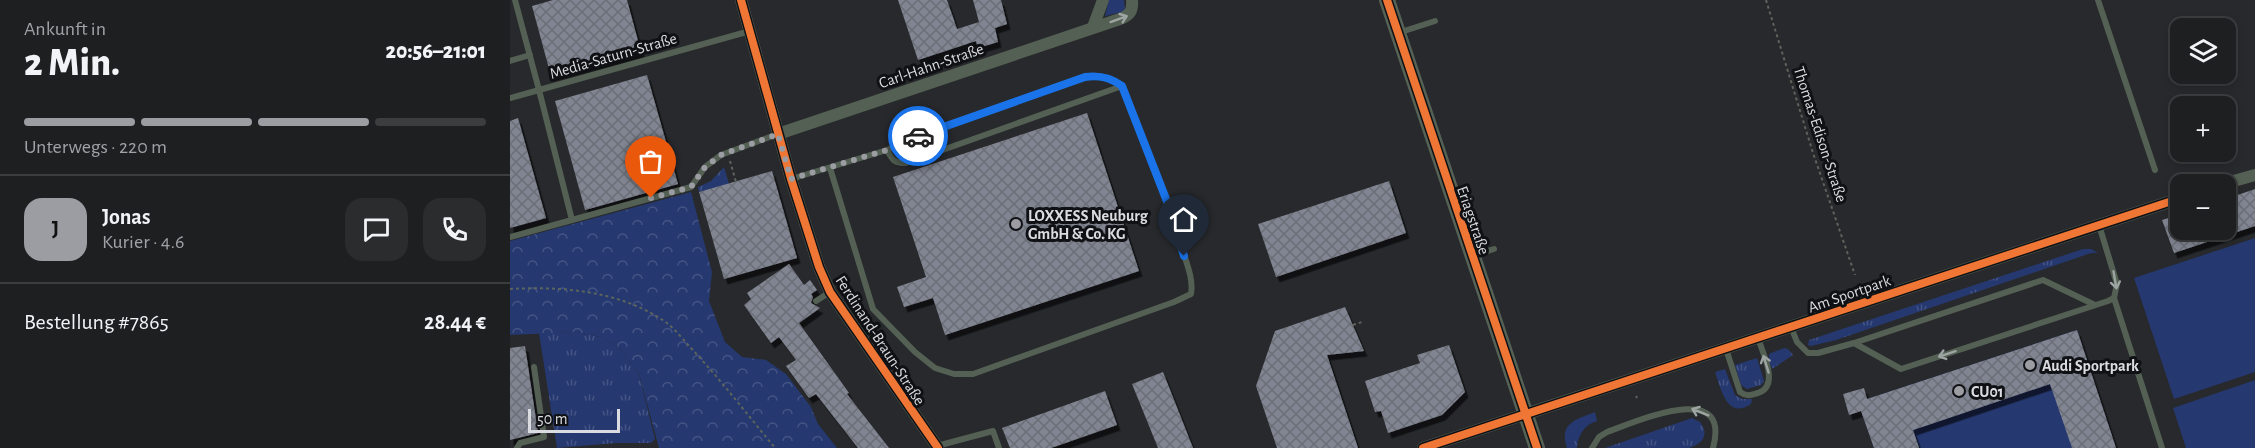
<!DOCTYPE html>
<html lang="de">
<meta charset="utf-8">
<style>
body{margin:0;font-family:"Alegreya Sans",sans-serif;background:#2a2c2e;color:#f1f3f6;height:100vh;display:flex;flex-direction:column;font-size:22px;white-space:nowrap}
*{box-sizing:border-box;margin:0}
p{font-size:20px;color:#a0a2a5}
.icon{flex:none;width:33px;height:33px;fill:none;stroke:currentColor;stroke-width:2;stroke-linecap:round;stroke-linejoin:round}
.map{position:relative;flex:1;overflow:hidden}
.details{display:flex;flex-direction:column;background:#1d1f21;width:510px}
.details>*{flex:none}
.controls{position:absolute;left:1660px;top:18px;display:grid;gap:12px}
.controls a{display:grid;place-items:center;width:66px;height:66px;border-radius:12px;background:#1d1f21;box-shadow:0 3px 9px #0003,0 0 0 2px #3b3d3f;font-size:30px}
.scale{position:absolute;left:18px;bottom:15px;width:92px;box-sizing:border-box;padding-left:6px;border:3px solid #dadce1;border-top:0;font-size:16px;line-height:21px;white-space:nowrap;color:#dadce1;-webkit-text-stroke:4px #0f1114;paint-order:stroke}
.pin{position:absolute;display:grid;place-items:center;width:51px;height:51px;color:#fff;margin:-62px -26px;border-radius:50% 50% 50% 0;rotate:-45deg;box-shadow:0 0 6px #0007}
.pin .icon{rotate:45deg}
.courier{position:absolute;display:grid;place-items:center;width:60px;height:60px;margin:-30px;border:4px solid #1a73e8;border-radius:50%;background:#fff;color:#222;box-shadow:0 2px 8px #0007}
.head em{font-style:normal;font-weight:800}
.head div{display:flex;flex-direction:column-reverse}
.head{display:flex;align-items:center;justify-content:space-between;height:102px;padding:0 24px}
h1{font-size:39px;font-weight:800;line-height:45px}
.bar{display:grid;grid-template-columns:repeat(4,1fr);gap:9px 6px;align-content:center;height:72px;padding:0 24px}
.bar i{height:8px;border-radius:4px;background:#3b3d3f}
.bar .on{background:#9b9da2}
.bar p{grid-column:span 4}
.line{display:flex;align-items:center;gap:15px;padding:0 24px;border-top:2px solid #3b3d3f}
.line div{flex:1}
.round{display:grid;place-items:center;flex:none;width:63px;height:63px;border-radius:18px;background:#2a2c2e}
main{display:flex;flex:1;min-height:0}
.map>svg:first-child{display:block}
.grass{fill:url(#grass-tufts)}
.forest{fill:url(#forest-crowns)}
.garden{fill:#253870}
.building{fill:url(#building-cross-hatch);filter:url(#shadow)}
.lines{fill:none;stroke-linecap:round;stroke-linejoin:round}
.path{stroke:#5c645c;stroke-width:2;stroke-dasharray:3 3;stroke-linecap:butt}
.lane{stroke:#536053;stroke-width:6}
.street{stroke:#536053;stroke-width:12}
.secondary{stroke:#556255;stroke-width:16}
.cycleway-casing{stroke:#0f1114;stroke-width:11}
.cycleway{stroke:#f07635;stroke-width:8}
.oneway{stroke:#9da4a1}
.done{stroke:#9b9da2;stroke-width:6;stroke-dasharray:0 10.8}
.route{stroke:#1a73e8;stroke-width:8}
.poi-dot{fill:#9b9da2;stroke:#0f1114;stroke-width:2}
.labels{text-anchor:middle;stroke-width:6;stroke-linejoin:round;paint-order:stroke}
.street-label{font-size:16px;fill:#dadce1;stroke:#0f1114}
.poi-label{font-size:16px;font-weight:bold;fill:#dadce1;stroke:#0f1114;text-anchor:start}
</style>
<main>
<section class="details">
<div class="head"><div><h1>2 Min.</h1><p>Ankunft in</p></div><em>20:56–21:01</em></div>
<div class="bar"><i class="on"></i><i class="on"></i><i class="on"></i><i></i><p>Unterwegs · 220 m</p></div>
<div class="line" style="height:108px"><b class="round" style="background:#9b9da2;color:#111">J</b><div><b>Jonas</b><p>Kurier · 4.6</p></div><a class="round"><svg class="icon" aria-label="chat" viewBox="0 0 24 24"><path d="M4 5h16v11H9l-5 4z"/></svg></a><a class="round"><svg class="icon" aria-label="phone" viewBox="0 0 24 24"><path d="M5 4h4l2 5-3 2q2 4 5 5l2-3 5 2v4C11 20 4 13 5 4z"/></svg></a></div>
<div class="line" style="height:78px"><div>Bestellung #7865</div><b>28.44 €</b></div>
</section>
<div class="map">
<svg width="1745" height="448" viewBox="0 0 1745 448">
<defs>
<pattern id="grass-tufts" width="24" height="20" patternUnits="userSpaceOnUse" patternTransform="scale(1.5)"><rect width="24" height="20" fill="#253870"/><path d="M3 7l-1-3M5 7V3M7 7l1-3M15 17l-1-3M17 17v-4M19 17l1-3" fill="none" stroke="#445484"/></pattern>
<pattern id="forest-crowns" width="20" height="18" patternUnits="userSpaceOnUse" patternTransform="scale(1.5)"><rect width="20" height="18" fill="#253870"/><path d="M2 6a3 3 0 1 1 6 0M12 15a3 3 0 1 1 6 0" fill="none" stroke="#445484"/></pattern>
<pattern id="building-cross-hatch" width="8" height="8" patternUnits="userSpaceOnUse" patternTransform="scale(1.5)"><rect width="8" height="8" fill="#818591"/><path d="M0 0l8 8M0 8l8-8" fill="none" stroke="#6b6e76"/></pattern>
<filter id="shadow"><feDropShadow dx="3.5" dy="5.5" stdDeviation="0" flood-color="#0009"/></filter>
</defs>
<rect width="100%" height="100%" fill="#27292c"/>
<g class="grass">
<polygon points="599,0 614,0 615,9 612,12 595,16"/>
<polygon points="214,167 219,184 189,192 188,187 201,181"/>
<polygon points="1573,249 1581,249 1588,253 1581,253 1326,340 1301,346 1298,345 1299,340"/>
<polygon points="66,332 91,337 109,348 129,374 145,439 141,443 106,443 47,448 29,333"/>
<polygon points="1274,348 1278,349 1283,355 1262,369 1259,361 1259,354"/>
<polygon points="1247,358 1254,381 1251,385 1237,389 1231,385 1225,365"/>
<path d="M1215,369L1225,395L1232,399H1242L1241,404C1217,420 1211,389 1205,372Z"/>
<path d="M1085,412L1087,421C1074,425 1068,435 1067,448H1057C1049,423 1065,420 1085,412Z"/>
<path d="M1182,418L1190,422C1200,435 1192,444 1179,448H1095Z"/>
</g>
<polygon class="forest" points="181,192 202,272 199,301 215,342 232,357 256,360 276,374 301,407 308,424 327,448 149,448 129,374 109,348 91,337 66,332 0,335 0,241"/>
<g class="garden">
<polygon points="1745,238 1745,372 1664,399 1624,278"/>
<polygon points="1567,330 1606,448 1364,448 1348,402"/>
<polygon points="1745,380 1745,448 1676,448 1663,408"/>
</g>
<g class="building">
<polygon points="43,0 117,0 131,52 41,76 22,6"/>
<polygon points="388,0 437,0 447,29 469,22 463,0 491,0 497,24 485,28 488,42 468,48 466,41 408,60"/>
<polygon points="137,75 168,184 75,210 45,101"/>
<polygon points="577,113 629,271 435,335 423,298 394,307 387,287 416,277 383,177"/>
<polygon points="8,118 36,218 0,228 0,121"/>
<polygon points="262,171 287,258 214,279 189,192"/>
<polygon points="879,181 896,233 766,277 748,224"/>
<polygon points="1745,189 1745,226 1664,253 1652,220 1671,214 1671,230 1716,230 1716,199"/>
<polygon points="279,264 294,285 300,280 307,290 301,294 303,297 301,303 310,308 289,323 339,393 337,394 379,448 348,448 306,394 299,398 276,366 286,360 269,337 261,343 234,305 241,299 237,293"/>
<polygon points="835,307 854,351 817,355 848,448 767,448 746,386 765,331"/>
<polygon points="1567,330 1606,448 1562,448 1540,384 1403,430 1409,448 1364,448 1351,411 1339,415 1333,394 1354,388 1357,399"/>
<polygon points="939,345 955,392 932,415 878,433 871,411 865,412 855,381 910,363 907,355"/>
<polygon points="15,346 28,433 0,440 0,348"/>
<polygon points="653,372 683,448 648,448 622,384"/>
<polygon points="595,391 607,425 541,448 500,448 492,428"/>
</g>
<g class="lines">
<g class="path">
<polyline points="1256,0 1303,153 1345,275"/>
<polyline points="220,161 226,182"/>
<path d="M0,289C52,286 110,291 154,321C163,327 172,338 180,347C210,379 237,414 265,448"/>
<polyline points="843,325 852,322"/>
<polyline points="1126,396 1127,398"/>
</g>
<g class="lane">
<polyline points="5,0 29,90 240,31"/>
<polyline points="1588,0 1645,170"/>
<polyline points="888,33 925,21"/>
<polyline points="0,61 20,55"/>
<polyline points="0,98 29,90 62,220 181,187 195,167 211,155 268,134"/>
<path d="M377,150C382,160 384,163 396,163L612,86"/>
<path d="M281,179L377,150L426,129L575,77C589,75 600,77 612,86C633,138 654,191 671,245C675,260 684,278 681,294L664,302L463,374H444L425,368L405,352L363,309L320,168"/>
<polyline points="0,237 62,220"/>
<polyline points="965,255 984,249"/>
<polyline points="1604,298 1652,448"/>
<polyline points="306,301 320,292"/>
<polyline points="1281,327 1287,342 1298,353 1308,353 1344,343 1391,369 1598,301 1604,298 1607,284 1589,225"/>
<polyline points="1344,343 1533,280 1585,305"/>
<path d="M1216,349L1230,392C1237,397 1241,395 1248,393C1270,386 1253,354 1248,338"/>
<polyline points="427,446 483,431 489,448"/>
<polyline points="7,448 10,443 34,437 24,367"/>
<path d="M1082,448L1089,437L1097,432C1126,422 1222,378 1203,448"/>
</g>
<g class="street">
<polyline points="231,0 281,179 309,267 320,292 428,448"/>
<polyline points="583,27 593,0"/>
<path d="M268,134L610,19C620,15 623,11 622,0"/>
<polyline points="1713,184 1745,175"/>
<polyline points="913,448 1671,198"/>
</g>
<polyline class="secondary" points="877,0 1027,448"/>
<defs>
<g id="cycleway">
<polyline points="231,0 281,179 309,267 320,292 428,448"/>
<polyline points="877,0 1027,448"/>
<polyline points="913,448 1671,198"/>
</g>
</defs>
<use href="#cycleway" class="cycleway-casing"/>
<use href="#cycleway" class="cycleway"/>
</g>
<defs><path id="oneway-shaft" d="M-6 0H5M1.5-3L5.5 0L1.5 3" fill="none" stroke-width="1.6" stroke-linecap="round" stroke-linejoin="round" transform="scale(1.5)"/></defs>
<g class="oneway">
<use href="#oneway-shaft" transform="translate(609 19) rotate(-20)"/>
<use href="#oneway-shaft" transform="translate(1605 280) rotate(80)"/>
<use href="#oneway-shaft" transform="translate(1437 354) rotate(162)"/>
<use href="#oneway-shaft" transform="translate(1256 364) rotate(-107)"/>
<use href="#oneway-shaft" transform="translate(1190 412) rotate(-158)"/>
</g>
<g class="lines">
<polyline class="done" points="141,198 181,187 195,167 211,155 268,134 281,179 377,150 408,136"/>
<path class="route" d="M408,136L575,77C589,75 600,77 612,86L658,204L674,256"/>
</g>
<g class="poi-dot">
<circle cx="506" cy="224" r="6"/>
<circle cx="1520" cy="365" r="6"/>
<circle cx="1449" cy="391" r="6"/>
</g>
<g class="labels">
<g class="street-label">
<text transform="translate(103 55) rotate(-16)" y="6">Media-Saturn-Straße</text>
<text transform="translate(421 65) rotate(-19)" y="6">Carl-Hahn-Straße</text>
<text transform="translate(1311 134) rotate(72)" y="6">Thomas-Edison-Straße</text>
<text transform="translate(964 220) rotate(71)" y="6">Eriagstraße</text>
<text transform="translate(1339 293) rotate(-19)" y="6">Am Sportpark</text>
<text transform="translate(371 340) rotate(57)" y="6">Ferdinand-Braun-Straße</text>
</g>
<g class="poi-label">
<text x="518" y="221">LOXXESS Neuburg<tspan x="518" dy="18">GmbH &amp; Co. KG</tspan></text>
<text x="1532" y="371">Audi Sportpark</text>
<text x="1461" y="397">CU01</text>
</g>
</g>
</svg>
<div class="controls">
<a><svg class="icon" aria-label="layers" viewBox="0 0 24 24"><path d="M12 4l9 5-9 5-9-5zM3 14l9 5 9-5"/></svg></a>
<a>+</a>
<a>−</a>
</div>
<div class="scale">50 m</div>
<div class="pin" style="left:141px;top:198px;background:#ea580c"><svg class="icon" aria-label="bag" viewBox="0 0 24 24"><path d="M5 8h14l-1 12H6zM9 8a3 3 0 0 1 6 0"/></svg></div>
<div class="pin" style="left:674px;top:256px;background:#1f2937"><svg class="icon" aria-label="home" viewBox="0 0 24 24"><path d="M3 11l9-7 9 7M6 9v11h12V9"/></svg></div>
<div class="courier" style="left:408px;top:136px"><svg class="icon" aria-label="car" viewBox="0 0 24 24"><path d="M5 17H2v-5l4-1 3-4h7l3 4 3 1v5h-3M9 17h6M6 11h13"/><circle cx="7" cy="17" r="2"/><circle cx="17" cy="17" r="2"/></svg></div>
</div>
</main>
